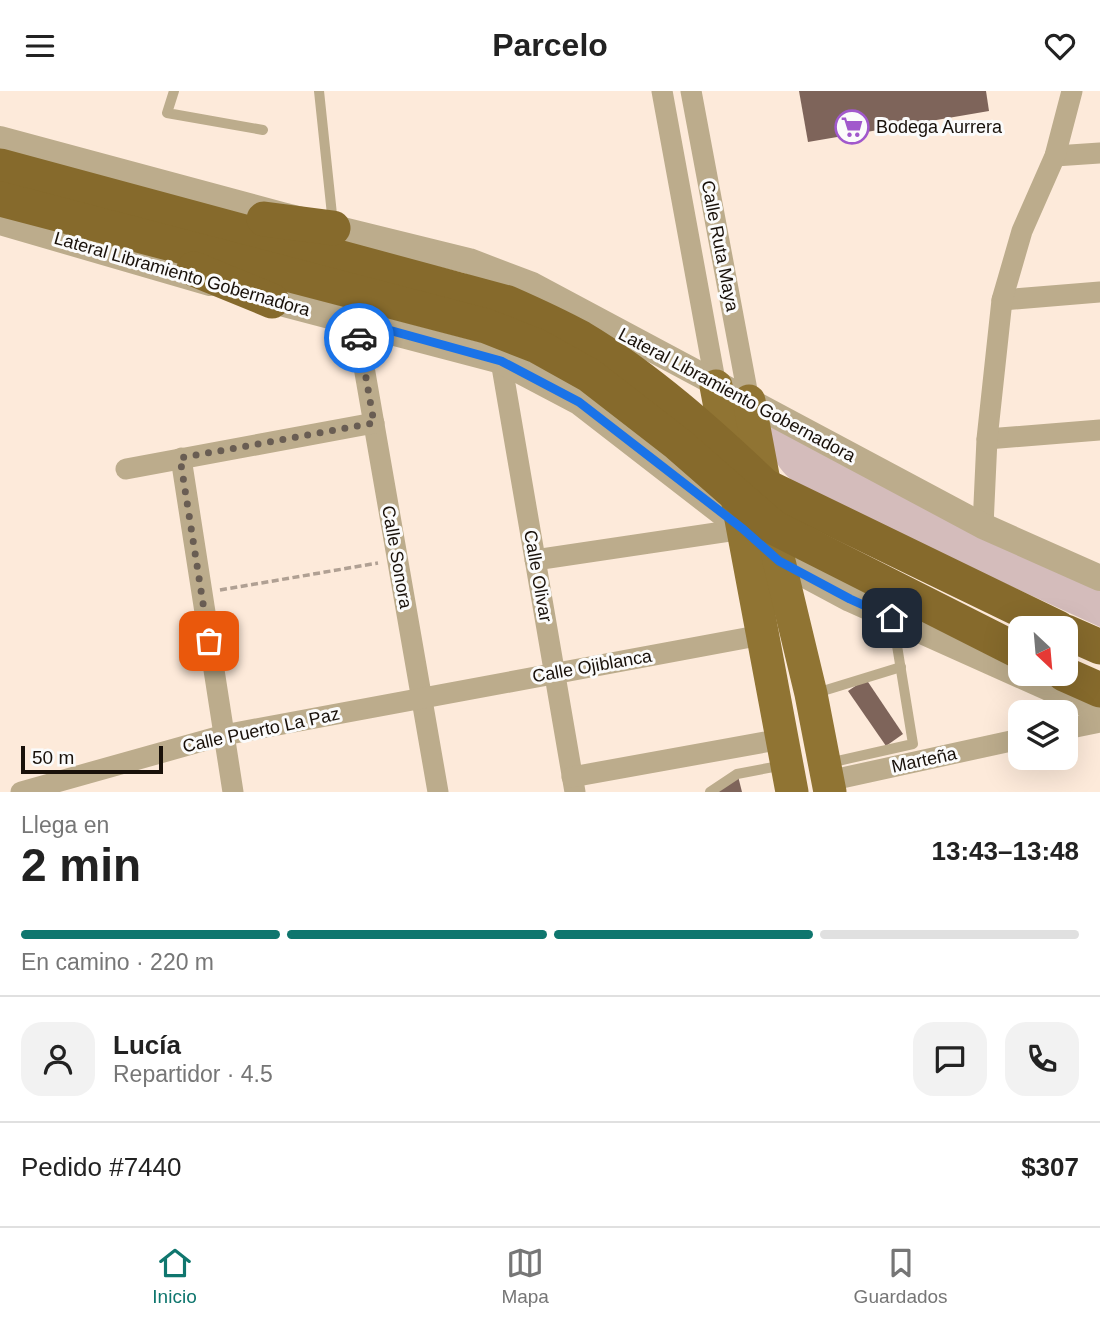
<!DOCTYPE html>
<html lang="es">
<meta charset="utf-8">
<style>
body{margin:0;font-family:Arial,sans-serif;background:#f2f2f2;color:#222;height:100vh;display:flex;flex-direction:column;font-size:26px;white-space:nowrap}
*{box-sizing:border-box;margin:0}
p{font-size:23px;color:#767676}
.icon{flex:none;width:38px;height:38px;fill:none;stroke:currentColor;stroke-width:2;stroke-linecap:round;stroke-linejoin:round}
.map{position:relative;height:701px;overflow:hidden}
.sheet{display:flex;flex-direction:column;background:#fff;flex:1}
.sheet>*{flex:none}
.needle{width:46px;rotate:154deg}
.tools{position:absolute;left:1008px;top:525px;display:grid;gap:14px}
.tools a{display:grid;place-items:center;width:70px;height:70px;border-radius:14px;background:#fff;box-shadow:0 7px 28px #0002;font-size:35px}
.scale{position:absolute;left:21px;bottom:18px;width:142px;box-sizing:border-box;padding-left:7px;border:4px solid #19110a;border-top:0;font-size:19px;line-height:24px;white-space:nowrap;color:#19110a;-webkit-text-stroke:5px #fbfbfb;paint-order:stroke}
.pin{position:absolute;display:grid;place-items:center;width:60px;height:60px;color:#fff;margin:-30px;border-radius:14px;box-shadow:0 4px 10px #0006}
.courier{position:absolute;display:grid;place-items:center;width:70px;height:70px;margin:-35px;border:5px solid #1a73e8;border-radius:50%;background:#fff;color:#222;box-shadow:0 2px 9px #0007}
.summary em{font-style:normal;font-weight:700}
.summary div{display:flex;flex-direction:column-reverse}
.summary{display:flex;align-items:center;justify-content:space-between;height:119px;padding:0 21px}
h1{font-size:46px;font-weight:700;line-height:52px}
.bar{display:grid;grid-template-columns:repeat(4,1fr);gap:10px 7px;align-content:center;height:84px;padding:0 21px}
.bar i{height:9px;border-radius:5px;background:#e0e0e0}
.bar .active{background:#0f766e}
.bar p{grid-column:span 4}
.line{display:flex;align-items:center;gap:18px;padding:0 21px;border-top:2px solid #e0e0e0}
.line div{flex:1}
.round{display:grid;place-items:center;flex:none;width:74px;height:74px;border-radius:21px;background:#f2f2f2}
header{display:flex;justify-content:space-between;align-items:center;height:91px;padding:0 21px;background:#fff;font-size:32px;font-weight:700}
.dock{display:flex;justify-content:space-around;align-items:center;height:98px;border-top:2px solid #e0e0e0;background:#fff;font-size:19px;color:#767676}
.dock a{display:grid;justify-items:center;gap:4px}
.dock .active{color:#0f766e}
.map>svg:first-child{display:block}
.green{fill:#d4bcbb}
.building{fill:#7e645a}
.lines{fill:none;stroke-linecap:round;stroke-linejoin:round}
.path{stroke:#b0a093;stroke-width:3.5;stroke-dasharray:7 3.5;stroke-linecap:butt}
.service{stroke:#bcac8c;stroke-width:10}
.minor{stroke:#bcac8c;stroke-width:21}
.tertiary{stroke:#bcac8c;stroke-width:26}
.primary{stroke:#907433;stroke-width:33}
.trunk{stroke:#866a2c;stroke-width:35}
.done{stroke:#695d53;stroke-width:7;stroke-dasharray:0 12.6}
.route{stroke:#1a73e8;stroke-width:9}
.labels{text-anchor:middle;stroke-width:6;stroke-linejoin:round;paint-order:stroke}
.poi-label{font-size:18px;fill:#19110a;stroke:#fbfbfb;text-anchor:start}
.street-label{font-size:18px;fill:#19110a;stroke:#fbfbfb}
</style>
<header><svg class="icon" aria-label="menu" viewBox="0 0 24 24"><path d="M4 6h16M4 12h16M4 18h16"/></svg>Parcelo<svg class="icon" aria-label="heart" viewBox="0 0 24 24"><path d="M12 20l-8-8c-3-5 5-10 8-4 3-6 11-1 8 4z"/></svg></header>
<div class="map">
<svg width="1100" height="701" viewBox="0 0 1100 701">
<rect width="100%" height="100%" fill="#fdeada"/>
<path class="green" d="M761,331L1100,499V536L810,403C775,379 774,370 761,331Z"/>
<g class="building">
<polygon points="799,0 986,0 989,20 808,51"/>
<polygon points="866,588 903,643 886,655 848,600"/>
<polygon points="737,681 742,701 713,701"/>
</g>
<g class="lines">
<polyline class="path" points="220,499 378,472"/>
<g class="service">
<polyline points="174,0 167,22 263,39"/>
<polyline points="319,0 333,133"/>
<polyline points="813,603 901,576"/>
<polyline points="829,672 913,653 893,530"/>
<polyline points="710,701 737,683 784,674"/>
</g>
<g class="minor">
<polyline points="662,0 716,295"/>
<polyline points="691,0 749,310"/>
<polyline points="1055,65 1100,62"/>
<polyline points="1002,209 1100,201"/>
<polyline points="356,230 438,701"/>
<polyline points="501,270 575,701"/>
<polyline points="987,348 1100,339"/>
<polyline points="181,367 233,701"/>
<polyline points="126,378 374,332"/>
<polyline points="983,435 987,348 1002,209 1022,140 1055,65 1072,0"/>
<polyline points="535,469 743,438"/>
<polyline points="1066,638 1100,631"/>
<polyline points="572,686 782,648"/>
<polyline points="828,690 1020,648"/>
<polyline points="21,701 224,644 762,544"/>
</g>
<g class="tertiary">
<polyline points="0,48 282,124 469,170 532,194 983,435 1100,487"/>
<polyline points="0,131 210,192"/>
<polyline points="254,205 501,270 579,311 743,438 779,470 850,508 1100,620"/>
</g>
<g class="primary">
<polyline points="716,295 792,701"/>
<polyline points="749,310 779,470 811,603 830,701"/>
</g>
<g class="trunk">
<path d="M0,75L508,212C533,223 557,234 581,247C648,287 708,341 765,395L1058,537"/>
<polyline points="0,108 486,235 537,255 589,284 678,353 773,436 1020,561"/>
<polyline points="264,128 333,137"/>
<polyline points="194,178 272,210"/>
<polyline points="1066,541 1100,556"/>
<polyline points="1064,583 1100,599"/>
</g>
</g>
<g class="lines">
<polyline class="done" points="209,550 180,367 374,332 359,247"/>
<polyline class="route" points="359,247 356,230 501,270 579,311 743,438 779,470 850,508 892,527"/>
</g>
<defs>
<symbol id="supermarket-ring" viewBox="-11 -11 22 22"><circle r="9.5" fill="#fbfbfb" stroke="#a158cc" stroke-width="1.5"/><path d="M-6-5.5h2.5l.6 2H6L4.5 2H-2.5L-4.4-4H-6ZM-1.5 3.2a1.3 1.3 0 1 0 .1 0ZM3 3.2a1.3 1.3 0 1 0 .1 0Z" fill="#a158cc"/></symbol>
</defs>
<g fill-rule="evenodd">
<use href="#supermarket-ring" x="833" y="17" width="38" height="38"/>
</g>
<g class="labels">
<g class="poi-label">
<text x="876" y="42">Bodega Aurrera</text>
</g>
<g class="street-label">
<text transform="translate(720 155) rotate(79)" y="6">Calle Ruta Maya</text>
<text transform="translate(182 183) rotate(16)" y="6">Lateral Libramiento Gobernadora</text>
<text transform="translate(737 304) rotate(28)" y="6">Lateral Libramiento Gobernadora</text>
<text transform="translate(397 466) rotate(80)" y="6">Calle Sonora</text>
<text transform="translate(538 485) rotate(80)" y="6">Calle Olivar</text>
<text transform="translate(592 575) rotate(-10)" y="6">Calle Ojiblanca</text>
<text transform="translate(261 639) rotate(-12)" y="6">Calle Puerto La Paz</text>
<text transform="translate(924 669) rotate(-12)" y="6">Marteña</text>
</g>
</g>
</svg>
<div class="tools">
<a><svg class="needle" viewBox="-14 -14 28 28"><path d="M0-13l5 13h-10z" fill="#e53935"/><path d="M0 13l5-13h-10z" fill="#767676"/></svg></a>
<a><svg class="icon" aria-label="layers" viewBox="0 0 24 24"><path d="M12 4l9 5-9 5-9-5zM3 14l9 5 9-5"/></svg></a>
</div>
<div class="scale">50 m</div>
<div class="pin" style="left:209px;top:550px;background:#ea580c"><svg class="icon" aria-label="bag" viewBox="0 0 24 24"><path d="M5 8h14l-1 12H6zM9 8a3 3 0 0 1 6 0"/></svg></div>
<div class="pin" style="left:892px;top:527px;background:#1f2937"><svg class="icon" aria-label="home" viewBox="0 0 24 24"><path d="M3 11l9-7 9 7M6 9v11h12V9"/></svg></div>
<div class="courier" style="left:359px;top:247px"><svg class="icon" aria-label="car" viewBox="0 0 24 24"><path d="M5 17H2v-5l4-1 3-4h7l3 4 3 1v5h-3M9 17h6M6 11h13"/><circle cx="7" cy="17" r="2"/><circle cx="17" cy="17" r="2"/></svg></div>
</div>
<section class="sheet">
<div class="summary"><div><h1>2 min</h1><p>Llega en</p></div><em>13:43–13:48</em></div>
<div class="bar"><i class="active"></i><i class="active"></i><i class="active"></i><i></i><p>En camino · 220 m</p></div>
<div class="line" style="height:126px"><a class="round"><svg class="icon" aria-label="person" viewBox="0 0 24 24"><circle cx="12" cy="8" r="4"/><path d="M4 21q1-7 8-7t8 7"/></svg></a><div><b>Lucía</b><p>Repartidor · 4.5</p></div><a class="round"><svg class="icon" aria-label="chat" viewBox="0 0 24 24"><path d="M4 5h16v11H9l-5 4z"/></svg></a><a class="round"><svg class="icon" aria-label="phone" viewBox="0 0 24 24"><path d="M5 4h4l2 5-3 2q2 4 5 5l2-3 5 2v4C11 20 4 13 5 4z"/></svg></a></div>
<div class="line" style="height:91px"><div>Pedido #7440</div><b>$307</b></div>
</section>
<nav class="dock">
<a class="active"><svg class="icon" aria-label="home" viewBox="0 0 24 24"><path d="M3 11l9-7 9 7M6 9v11h12V9"/></svg>Inicio</a>
<a><svg class="icon" aria-label="map" viewBox="0 0 24 24"><path d="M3 6l6-2 6 2 6-2v14l-6 2-6-2-6 2zM9 4v14M15 6v14"/></svg>Mapa</a>
<a><svg class="icon" aria-label="saved" viewBox="0 0 24 24"><path d="M7 4h10v16l-5-4-5 4z"/></svg>Guardados</a>
</nav>
